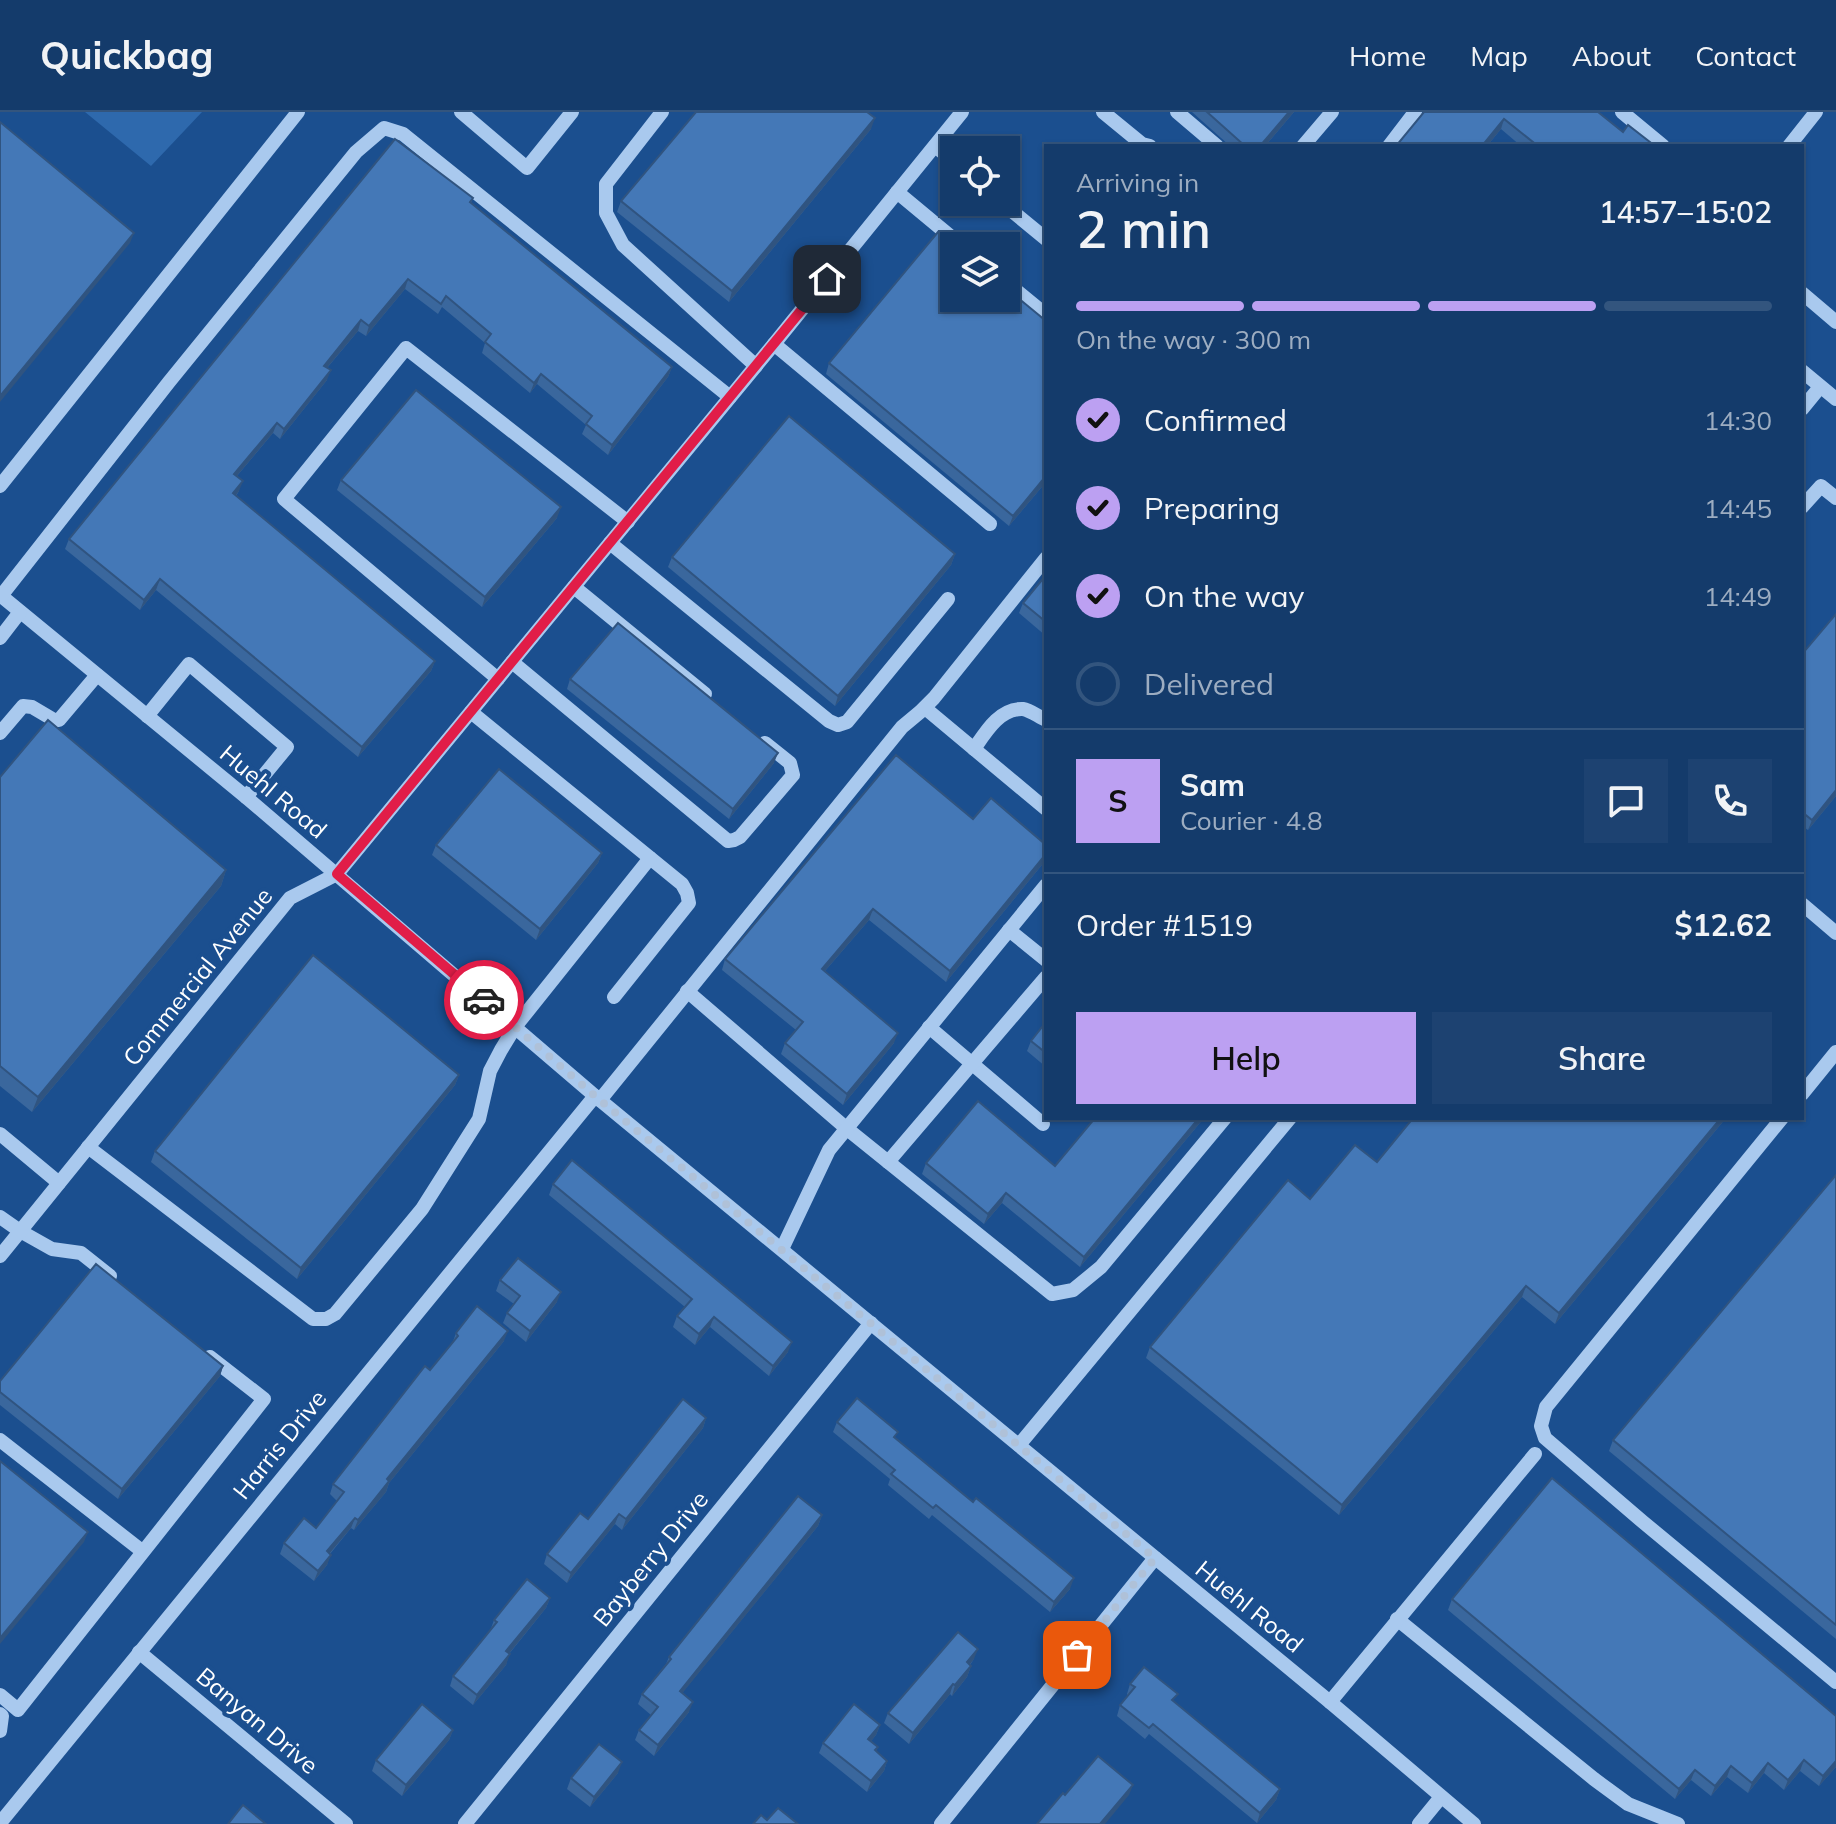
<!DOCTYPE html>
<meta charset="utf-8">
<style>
body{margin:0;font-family:Mulish,sans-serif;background:#1d4271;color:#f1f3f6;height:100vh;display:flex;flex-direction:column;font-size:30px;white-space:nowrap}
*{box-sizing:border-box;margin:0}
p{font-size:26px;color:#9dadc1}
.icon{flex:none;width:44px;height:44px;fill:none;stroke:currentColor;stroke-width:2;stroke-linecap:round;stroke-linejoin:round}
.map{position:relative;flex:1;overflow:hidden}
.drawer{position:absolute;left:1044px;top:32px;width:760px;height:976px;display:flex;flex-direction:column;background:#143b6b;border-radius:0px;box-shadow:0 2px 6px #0004,0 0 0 2px #33557e}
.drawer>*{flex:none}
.controls{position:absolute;left:940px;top:24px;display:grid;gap:16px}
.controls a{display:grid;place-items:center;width:80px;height:80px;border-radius:0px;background:#143b6b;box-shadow:0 2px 6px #0004,0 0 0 2px #33557e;font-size:40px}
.pin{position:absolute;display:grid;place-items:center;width:68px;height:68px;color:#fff;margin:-34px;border-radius:16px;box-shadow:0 4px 12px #0006}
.courier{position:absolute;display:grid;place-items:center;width:80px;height:80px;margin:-40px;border:6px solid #e11d48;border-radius:50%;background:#fff;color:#222;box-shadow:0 2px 10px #0007}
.head em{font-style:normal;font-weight:600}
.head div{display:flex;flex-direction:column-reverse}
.head{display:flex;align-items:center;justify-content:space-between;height:136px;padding:0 32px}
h1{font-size:52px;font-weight:600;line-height:60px}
.bar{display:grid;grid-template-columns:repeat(4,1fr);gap:12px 8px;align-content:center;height:96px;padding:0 32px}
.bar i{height:10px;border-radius:6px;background:#33557e}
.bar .on{background:#bca0f2}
.bar p{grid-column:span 4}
.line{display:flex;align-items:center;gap:20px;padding:0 32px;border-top:2px solid #33557e}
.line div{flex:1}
.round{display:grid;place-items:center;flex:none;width:84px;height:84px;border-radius:0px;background:#1d4271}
ol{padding:0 32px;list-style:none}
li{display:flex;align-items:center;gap:24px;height:88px}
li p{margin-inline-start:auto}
li .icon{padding:8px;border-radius:50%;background:#bca0f2;color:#111;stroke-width:4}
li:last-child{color:#9dadc1}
li i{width:44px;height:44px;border:4px solid #33557e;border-radius:50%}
.button{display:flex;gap:16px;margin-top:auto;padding:16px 32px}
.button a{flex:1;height:92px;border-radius:0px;background:#bca0f2;color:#111;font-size:32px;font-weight:600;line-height:92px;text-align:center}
.button a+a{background:#1d4271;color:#f1f3f6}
header{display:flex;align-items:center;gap:48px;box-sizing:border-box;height:112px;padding:0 40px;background:#143b6b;border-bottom:2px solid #33557e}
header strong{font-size:38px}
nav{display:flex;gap:44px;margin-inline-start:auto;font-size:28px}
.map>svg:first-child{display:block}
.green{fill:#2e69ad}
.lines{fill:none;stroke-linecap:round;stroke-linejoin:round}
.minor{stroke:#a9c9ee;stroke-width:14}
.wall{fill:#3a679d}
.shaded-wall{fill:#305480}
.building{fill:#4478b7;stroke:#305480;stroke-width:2}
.done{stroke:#afc1d8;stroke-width:8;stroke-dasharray:0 14.4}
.route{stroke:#e11d48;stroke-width:10}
.labels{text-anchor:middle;stroke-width:8;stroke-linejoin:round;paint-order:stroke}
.street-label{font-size:24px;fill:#fff;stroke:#1b4f8f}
</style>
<header>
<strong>Quickbag</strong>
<nav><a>Home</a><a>Map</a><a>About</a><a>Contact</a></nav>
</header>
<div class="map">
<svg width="1836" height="1712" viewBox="0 0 1836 1712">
<rect width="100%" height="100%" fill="#1b4f8f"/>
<polygon class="green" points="85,0 202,0 151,54"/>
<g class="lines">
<g class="minor">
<polyline points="461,0 527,56 572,0"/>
<polyline points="662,0 606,72 606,101 623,133 756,254"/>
<polyline points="1103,0 1142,32 1150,34"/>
<polyline points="1177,0 1217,34"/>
<polyline points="1622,0 1663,34"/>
<polyline points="935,34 954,50"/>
<polyline points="1303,34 1332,0"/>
<polyline points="1389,34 1415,0"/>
<polyline points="1789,34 1816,0"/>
<polyline points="897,80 962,134"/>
<polyline points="1001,90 1046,127"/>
<polyline points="1006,170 1046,203"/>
<polyline points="1802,181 1836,210"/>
<polyline points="774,232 990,412"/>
<polyline points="1802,259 1836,287"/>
<polyline points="1802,297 1820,275"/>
<polyline points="0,374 298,0"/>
<polyline points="1802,395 1821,374 1836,386"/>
<polyline points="610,431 829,609 838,613 847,610 948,487"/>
<polyline points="574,475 705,582"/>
<polyline points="0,483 246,685 595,984 1330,1590 1474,1712"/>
<polyline points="1,484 169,270 356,40 384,16 403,22 730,285"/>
<polyline points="0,526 20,500"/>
<polyline points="512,550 728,729 734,728 740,725 793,663 790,651 765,631"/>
<polyline points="498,567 284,387 406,236 628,410"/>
<polyline points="925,596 1046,697"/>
<polyline points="471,600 682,772 687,781 689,791 614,885"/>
<polyline points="147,604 189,552 287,635 246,685"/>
<polyline points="0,621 23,594 32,595 54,608 59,608 97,563"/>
<path d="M974,637C985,621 999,596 1023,597C1030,598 1039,605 1046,608"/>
<polyline points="1802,792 1836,821"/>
<polyline points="1009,818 1046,848"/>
<polyline points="687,879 846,1016 1052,1182 1073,1178 1101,1155 1225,1006"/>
<polyline points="929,915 1043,1012"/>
<polyline points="1802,982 1836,940"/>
<polyline points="600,988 902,615 920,600 934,586 1046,446"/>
<polyline points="1782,1006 1546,1295 1541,1314 1545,1326 1643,1410 1836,1570"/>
<polyline points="0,1022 59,1071"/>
<polyline points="88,1035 313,1207 326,1207 335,1202 422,1097 479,1007 490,959 501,938 515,915 650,746"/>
<polyline points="888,1050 1046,865"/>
<polyline points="0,1105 20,1119 52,1137 81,1141 110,1164"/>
<polyline points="782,1137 829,1038 1046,773"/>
<polyline points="0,1144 290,786 337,762 774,232 962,0"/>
<polyline points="0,1328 142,1439"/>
<polyline points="1019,1333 1290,1006"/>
<polyline points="1397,1507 1594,1667 1628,1692 1678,1712"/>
<polyline points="139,1540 346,1712"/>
<polyline points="0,1583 18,1598 264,1287 210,1245"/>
<polyline points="1330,1590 1535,1342"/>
<polyline points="0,1602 2,1604 0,1619"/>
<polyline points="0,1711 595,984"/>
<polyline points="465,1712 871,1211"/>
<polyline points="941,1712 1155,1446"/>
<polyline points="1419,1712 1441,1685"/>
</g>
</g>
<g class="wall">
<polygon points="1192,0 1294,0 1265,34 1230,34"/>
<polygon points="1424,0 1598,0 1623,20 1655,34 1521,34 1501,17 1487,34 1396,34"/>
<polygon points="871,17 729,190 617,100 621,89"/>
<polygon points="473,86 471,91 672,255 668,265 608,343 582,322 586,313 537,272 530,281 482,241 485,231 442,195 438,202 405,177 366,224 358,219 327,256 327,268 280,327 273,321 237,364 239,379 236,384 435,549 431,559 358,645 156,478 140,498 65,437 69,427"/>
<polygon points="829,251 1046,370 1009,414 826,262"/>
<polygon points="341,368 557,406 482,495 337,378"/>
<polygon points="955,442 951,453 835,594 668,455 672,445"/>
<polygon points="1046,463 1046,524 1019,501 1023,491"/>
<polygon points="1836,502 1836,684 1808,718 1802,714 1802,542"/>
<polygon points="570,567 774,651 729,707 567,577"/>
<polygon points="0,665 226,758 221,774 32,1000 0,974"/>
<polygon points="973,707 1046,742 1046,748 946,870 869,808 825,859 894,931 843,993 781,942 785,931 796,918 722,858 725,847"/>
<polygon points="436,733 602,741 598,751 536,828 432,743"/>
<polygon points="1046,910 1046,955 1027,939 1031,929"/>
<polygon points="459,963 455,973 297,1167 151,1050 155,1039"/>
<polygon points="1204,1006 1080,1155 1002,1091 984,1112 922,1062 926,1051 1055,1054"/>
<polygon points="1413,1006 1726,1006 1555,1212 1522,1185 1339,1403 1146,1246 1150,1235 1310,1087 1377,1050"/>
<polygon points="1836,1063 1836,1527 1609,1339 1613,1328"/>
<polygon points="553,1072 788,1240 769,1264 710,1215 695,1233 673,1215 677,1204 685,1195 549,1083"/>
<polygon points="500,1168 557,1190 526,1230 503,1211 507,1201 514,1192 496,1179"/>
<polygon points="456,1221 504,1229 389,1371 386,1380 354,1418 351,1416 330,1442 327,1453 314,1469 280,1442 284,1431 316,1416 337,1389 330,1382 333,1372 430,1258 452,1232"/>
<polygon points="223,1254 220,1264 118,1387 0,1293 0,1269"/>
<polygon points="706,1306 703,1316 622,1418 615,1412 567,1471 544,1452 547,1442"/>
<polygon points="837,1310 896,1326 1070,1477 1050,1500 932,1403 929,1407 888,1373 890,1367 833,1320"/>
<polygon points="822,1403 818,1414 682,1581 689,1600 654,1644 635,1628 639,1618 651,1603 638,1592 642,1582 666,1552 669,1545"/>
<polygon points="550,1486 546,1496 509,1542 506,1553 473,1593 450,1574 453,1564 490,1519 494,1508"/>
<polygon points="1452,1487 1836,1655 1819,1674 1800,1659 1784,1678 1764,1661 1748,1681 1727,1665 1711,1684 1691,1668 1675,1687 1448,1498"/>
<polygon points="974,1547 970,1553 971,1554 967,1565 952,1584 950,1582 909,1632 884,1611 888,1601"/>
<polygon points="1130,1572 1174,1590 1280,1677 1276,1688 1257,1711 1149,1622 1145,1627 1117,1604 1120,1593 1128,1584 1127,1582"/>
<polygon points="880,1613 876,1623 871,1629 878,1635 876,1640 887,1649 884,1659 867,1680 819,1641 823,1631"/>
<polygon points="453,1618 449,1628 402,1684 372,1659 376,1648"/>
<polygon points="618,1661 590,1695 567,1677 571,1666"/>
</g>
<g class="shaded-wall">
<polygon points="1289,0 1294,0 1265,34 1260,34"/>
<polygon points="875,6 871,17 729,190 732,179"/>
<polygon points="1504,7 1501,17 1487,34 1482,34"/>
<polygon points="134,121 130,131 0,290 0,284"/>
<polygon points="408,167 405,177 366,224 369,214"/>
<polygon points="361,208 358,219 320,264 324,254"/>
<polygon points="672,255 668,265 608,343 612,333"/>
<polygon points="331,258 327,268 280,327 284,317"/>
<polygon points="541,262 537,272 530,281 534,271"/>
<polygon points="277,311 273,321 230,372 234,362"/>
<polygon points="1046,364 1046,370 1009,414 1013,404"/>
<polygon points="243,369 239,379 229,392 233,381"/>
<polygon points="561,395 557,406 482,495 485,485"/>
<polygon points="955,442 951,453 835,594 838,584"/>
<polygon points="160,467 156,478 140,498 144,488"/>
<polygon points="435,549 431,559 358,645 362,635"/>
<polygon points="778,641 774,651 729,707 733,697"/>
<polygon points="1836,678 1836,684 1808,718 1812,708"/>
<polygon points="602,741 598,751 536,828 540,817"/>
<polygon points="1046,742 1046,748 946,870 950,859"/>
<polygon points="226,758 221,774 32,1000 38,985"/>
<polygon points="873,797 869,808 818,867 822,857"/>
<polygon points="898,921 894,931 843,993 847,982"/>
<polygon points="459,963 455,973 297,1167 301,1156"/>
<polygon points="1199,1006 1204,1006 1080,1155 1084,1145"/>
<polygon points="1721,1006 1726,1006 1555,1212 1559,1201"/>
<polygon points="1006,1081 1002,1091 984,1112 988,1102"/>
<polygon points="1526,1174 1522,1185 1339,1403 1342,1393"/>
<polygon points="561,1180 557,1190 526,1230 530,1219"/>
<polygon points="714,1205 710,1215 695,1233 699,1222"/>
<polygon points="508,1219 504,1229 389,1371 386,1380 354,1418 358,1408 387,1367"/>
<polygon points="792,1230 788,1240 769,1264 773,1254"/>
<polygon points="223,1254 220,1264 118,1387 122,1377"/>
<polygon points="706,1306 703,1316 622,1418 626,1407"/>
<polygon points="619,1402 615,1412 567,1471 571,1461"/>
<polygon points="822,1403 818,1414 676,1589 680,1579"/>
<polygon points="355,1406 351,1416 323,1449 327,1439"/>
<polygon points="88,1420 84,1430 0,1532 0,1526"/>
<polygon points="331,1443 327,1453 314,1469 318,1459"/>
<polygon points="1074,1466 1070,1477 1050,1500 1054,1490"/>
<polygon points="550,1486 546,1496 502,1550 506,1539"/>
<polygon points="978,1537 974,1547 963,1561 967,1550"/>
<polygon points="510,1542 506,1553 473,1593 477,1583"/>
<polygon points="971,1554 967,1565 952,1584 955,1573"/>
<polygon points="953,1572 950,1582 909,1632 913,1621"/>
<polygon points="693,1590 689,1600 654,1644 658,1633"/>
<polygon points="880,1613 876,1623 864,1638 868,1627"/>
<polygon points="453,1618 449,1628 402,1684 406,1673"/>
<polygon points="1804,1648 1800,1659 1784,1678 1788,1668"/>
<polygon points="887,1649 884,1659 867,1680 871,1669"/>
<polygon points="1836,1649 1836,1655 1819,1674 1823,1664"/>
<polygon points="622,1650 618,1661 590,1695 594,1685"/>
<polygon points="1768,1651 1764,1661 1748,1681 1752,1671"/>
<polygon points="1731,1654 1727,1665 1711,1684 1715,1674"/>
<polygon points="1695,1658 1691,1668 1675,1687 1679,1677"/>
<polygon points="1133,1673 1129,1683 1105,1712 1100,1712"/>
<polygon points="1280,1677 1276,1688 1257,1711 1260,1701"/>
</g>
<g class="building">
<polygon points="696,0 867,0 875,6 732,179 621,89"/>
<polygon points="1207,0 1289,0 1260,34 1245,34"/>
<polygon points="1424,0 1598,0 1623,20 1628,13 1655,34 1538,34 1504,7 1482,34 1396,34"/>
<polygon points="0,10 134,121 0,284"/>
<polygon points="395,27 473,86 470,90 672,255 612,333 586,312 592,304 541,262 534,271 485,230 491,222 446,184 441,192 408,167 369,214 361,208 324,254 331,258 284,317 277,311 234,362 243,369 233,381 435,549 362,635 160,467 144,488 69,427"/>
<polygon points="938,120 955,134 954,134 954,186 1006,186 1006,176 1046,209 1046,364 1013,404 829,251"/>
<polygon points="416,278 561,395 485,485 341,368"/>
<polygon points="789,304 955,442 838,584 672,445"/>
<polygon points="1046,463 1046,510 1023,491"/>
<polygon points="1836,502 1836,678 1812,708 1802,700 1802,542"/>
<polygon points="618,511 778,641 733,697 570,567"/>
<polygon points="48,608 226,758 38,985 0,954 0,665"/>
<polygon points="896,643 973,707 991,686 1046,733 1046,742 950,859 873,797 822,857 898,921 847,982 785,931 803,910 725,847"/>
<polygon points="499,657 602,741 540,817 436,733"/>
<polygon points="313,843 459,963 301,1156 155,1039"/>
<polygon points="1046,910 1046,941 1031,929"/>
<polygon points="978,989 1055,1054 1095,1006 1199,1006 1084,1145 1006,1081 988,1102 926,1051"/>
<polygon points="1413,1006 1721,1006 1559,1201 1526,1174 1342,1393 1150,1235 1288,1068 1310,1087 1355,1033 1377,1050"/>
<polygon points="572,1048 792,1230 773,1254 714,1205 699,1222 677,1204 692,1187 553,1072"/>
<polygon points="1836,1063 1836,1513 1613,1328"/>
<polygon points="518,1146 561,1180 530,1219 507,1201 520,1184 500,1168"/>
<polygon points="96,1152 223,1254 122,1377 0,1280 0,1269"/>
<polygon points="477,1194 508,1219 387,1367 389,1369 358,1408 355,1406 327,1439 331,1443 318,1459 284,1431 304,1406 316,1416 344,1380 333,1372 425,1254 430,1258 458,1224 456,1221"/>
<polygon points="857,1286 898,1320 894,1325 973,1390 976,1386 1074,1466 1054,1490 936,1393 933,1396 891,1362 895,1358 837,1310"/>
<polygon points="683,1287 706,1306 626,1407 619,1402 571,1461 547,1442 580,1401 588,1407"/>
<polygon points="0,1349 88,1420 0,1526"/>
<polygon points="1552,1366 1836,1604 1836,1649 1823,1664 1804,1648 1788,1668 1768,1651 1752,1671 1731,1654 1715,1674 1695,1658 1679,1677 1452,1487"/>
<polygon points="798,1384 822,1403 680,1579 693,1590 658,1633 639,1618 658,1595 642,1582 671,1547 669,1545"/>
<polygon points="527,1467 550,1486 506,1539 510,1542 477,1583 453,1564 497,1510 494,1508"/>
<polygon points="958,1520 978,1537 967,1550 971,1554 955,1573 953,1572 913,1621 888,1601"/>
<polygon points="1144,1555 1178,1582 1172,1588 1280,1677 1260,1701 1153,1612 1149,1616 1120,1593 1135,1575 1130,1572"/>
<polygon points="422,1592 453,1618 406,1673 376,1648"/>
<polygon points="854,1592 880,1613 868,1627 878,1635 875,1638 887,1649 871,1669 823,1631"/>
<polygon points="599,1632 622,1650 594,1685 571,1666"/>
<polygon points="1098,1644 1133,1673 1100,1712 1037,1712 1063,1681 1065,1683"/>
<polygon points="243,1693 266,1712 228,1712"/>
<polygon points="778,1696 798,1712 753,1712 761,1703 767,1708"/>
</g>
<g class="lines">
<polyline class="done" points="484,888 595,984 1155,1446 1077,1543"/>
<polyline class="route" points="484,888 337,762 827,167"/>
</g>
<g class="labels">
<g class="street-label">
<text transform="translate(273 680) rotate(40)" y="8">Huehl Road</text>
<text transform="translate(198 865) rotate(-51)" y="8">Commercial Avenue</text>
<text transform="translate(280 1333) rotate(-51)" y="8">Harris Drive</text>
<text transform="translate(651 1447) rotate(-51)" y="8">Bayberry Drive</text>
<text transform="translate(1249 1495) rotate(39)" y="8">Huehl Road</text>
<text transform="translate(257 1609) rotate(40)" y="8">Banyan Drive</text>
</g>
</g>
</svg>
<div class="controls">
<a><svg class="icon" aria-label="locate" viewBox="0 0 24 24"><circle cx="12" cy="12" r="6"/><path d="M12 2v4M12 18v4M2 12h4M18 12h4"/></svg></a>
<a><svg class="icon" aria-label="layers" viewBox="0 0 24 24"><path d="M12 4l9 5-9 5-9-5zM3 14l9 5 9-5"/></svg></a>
</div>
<div class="pin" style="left:1077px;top:1543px;background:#ea580c"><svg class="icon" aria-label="bag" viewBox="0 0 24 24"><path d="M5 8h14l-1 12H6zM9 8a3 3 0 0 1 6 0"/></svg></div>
<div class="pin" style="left:827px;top:167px;background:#1f2937"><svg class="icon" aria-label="home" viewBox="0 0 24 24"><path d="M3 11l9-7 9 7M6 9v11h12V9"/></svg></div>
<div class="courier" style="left:484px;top:888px"><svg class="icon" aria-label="car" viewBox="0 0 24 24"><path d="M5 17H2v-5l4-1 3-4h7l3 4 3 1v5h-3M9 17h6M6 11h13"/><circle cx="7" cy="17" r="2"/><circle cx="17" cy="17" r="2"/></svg></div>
<section class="drawer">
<div class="head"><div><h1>2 min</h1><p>Arriving in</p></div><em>14:57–15:02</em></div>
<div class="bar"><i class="on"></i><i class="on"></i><i class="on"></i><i></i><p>On the way · 300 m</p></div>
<ol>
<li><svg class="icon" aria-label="check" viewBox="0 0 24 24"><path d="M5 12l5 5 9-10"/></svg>Confirmed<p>14:30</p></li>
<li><svg class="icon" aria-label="check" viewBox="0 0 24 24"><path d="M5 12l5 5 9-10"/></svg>Preparing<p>14:45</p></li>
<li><svg class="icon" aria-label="check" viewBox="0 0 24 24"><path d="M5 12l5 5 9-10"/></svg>On the way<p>14:49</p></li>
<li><i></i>Delivered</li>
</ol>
<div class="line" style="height:144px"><b class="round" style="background:#bca0f2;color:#111">S</b><div><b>Sam</b><p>Courier · 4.8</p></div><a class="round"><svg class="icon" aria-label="chat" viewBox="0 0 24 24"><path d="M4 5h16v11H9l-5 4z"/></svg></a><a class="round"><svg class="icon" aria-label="phone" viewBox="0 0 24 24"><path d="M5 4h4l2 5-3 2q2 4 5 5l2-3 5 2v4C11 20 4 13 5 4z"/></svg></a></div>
<div class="line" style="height:104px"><div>Order #1519</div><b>$12.62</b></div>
<div class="button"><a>Help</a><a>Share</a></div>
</section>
</div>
